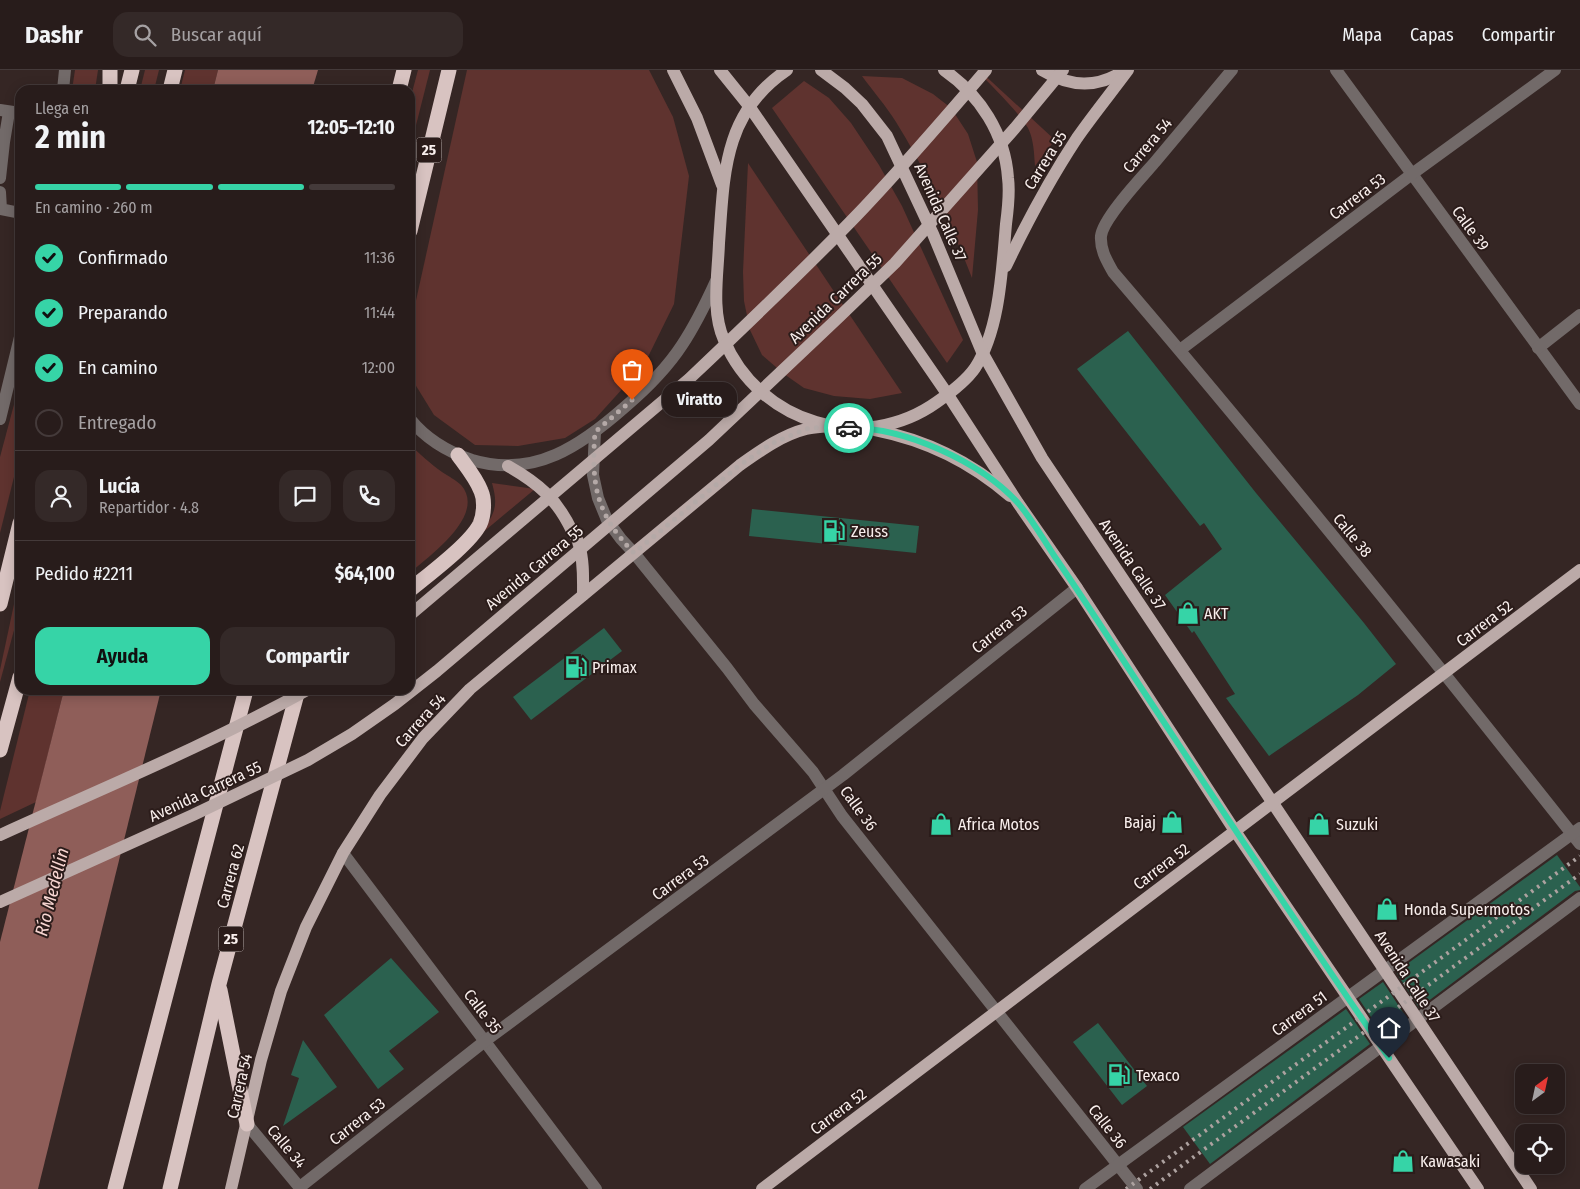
<!DOCTYPE html>
<html lang="es">
<meta charset="utf-8">
<style>
body{margin:0;font-family:"Fira Sans Condensed",sans-serif;background:#342928;color:#f1f3f6;height:100vh;display:flex;flex-direction:column;font-size:19px;white-space:nowrap}
*{box-sizing:border-box;margin:0}
p{font-size:16px;color:#a5a1a3}
.icon{flex:none;width:28px;height:28px;fill:none;stroke:currentColor;stroke-width:2;stroke-linecap:round;stroke-linejoin:round}
.map{position:relative;flex:1;overflow:hidden}
.sheet{position:absolute;left:15px;top:15px;width:400px;height:610px;display:flex;flex-direction:column;background:#281c1b;border-radius:15px;box-shadow:0 2px 12px #0003,0 0 0 1px #443a3a}
.sheet>*{flex:none}
.needle{width:32px;rotate:33deg}
.controls{position:absolute;left:1515px;top:994px;display:grid;gap:10px}
.controls a{display:grid;place-items:center;width:50px;height:50px;border-radius:10px;background:#281c1b;box-shadow:0 2px 12px #0003,0 0 0 1px #443a3a;font-size:25px}
.pin{position:absolute;display:grid;place-items:center;width:42px;height:42px;color:#fff;margin:-51px -21px;border-radius:50% 50% 50% 0;rotate:-45deg;box-shadow:0 0 5px #0007}
.pin .icon{rotate:45deg}
.courier{position:absolute;display:grid;place-items:center;width:50px;height:50px;margin:-25px;border:4px solid #36d4a7;border-radius:50%;background:#fff;color:#222;box-shadow:0 1px 6px #0007}
.bubble{position:absolute;height:35px;border-radius:15px;background:#281c1b;box-shadow:0 2px 12px #0003,0 0 0 1px #443a3a;font-size:16px;font-weight:700;line-height:35px;text-align:center}
.head em{font-style:normal;font-weight:700}
.head div{display:flex;flex-direction:column-reverse}
.head{display:flex;align-items:center;justify-content:space-between;height:85px;padding:0 20px}
h1{font-size:32px;font-weight:700;line-height:38px}
.bar{display:grid;grid-template-columns:repeat(4,1fr);gap:8px 5px;align-content:center;height:60px;padding:0 20px}
.bar i{height:6px;border-radius:4px;background:#443a3a}
.bar .on{background:#36d4a7}
.bar p{grid-column:span 4}
.line{display:flex;align-items:center;gap:12px;padding:0 20px;border-top:1px solid #443a3a}
.line div{flex:1}
.round{display:grid;place-items:center;flex:none;width:52px;height:52px;border-radius:15px;background:#342928}
ol{padding:0 20px;list-style:none}
li{display:flex;align-items:center;gap:15px;height:55px}
li p{margin-inline-start:auto}
li .icon{padding:5px;border-radius:50%;background:#36d4a7;color:#111;stroke-width:4}
li:last-child{color:#a5a1a3}
li i{width:28px;height:28px;border:2px solid #443a3a;border-radius:50%}
.cta{display:flex;gap:10px;margin-top:auto;padding:10px 20px}
.cta a{flex:1;height:58px;border-radius:15px;background:#36d4a7;color:#111;font-size:20px;font-weight:700;line-height:58px;text-align:center}
.cta a+a{background:#342928;color:#f1f3f6}
header{display:flex;align-items:center;gap:30px;box-sizing:border-box;height:70px;padding:0 25px;background:#281c1b;border-bottom:1px solid #443a3a}
header strong{font-size:24px}
nav{display:flex;gap:28px;margin-inline-start:auto;font-size:18px}
.search{width:350px;height:45px;background:#342928;display:flex;align-items:center;gap:12px;box-sizing:border-box;padding:0 18px;border-radius:15px;color:#a5a1a3;font-size:19px}
.map>svg:first-child{display:block}
.green{fill:#5f332f}
.water{fill:#8f5e59}
.building{fill:#2b614f}
.lines{fill:none;stroke-linecap:round;stroke-linejoin:round}
.minor{stroke:#726a69;stroke-width:12}
.major{stroke:#bbaaa8;stroke-width:12}
.highway{stroke:#d8c3c1;stroke-width:15}
.rail{stroke:#ada2a0;stroke-width:4;stroke-dasharray:2.5 5;stroke-linecap:butt}
.major-bridge{stroke:#bbaaa8;stroke-width:12}
.done{stroke:#b4a9a7;stroke-width:5;stroke-dasharray:0 9}
.route{stroke:#36d4a7;stroke-width:6}
.labels{text-anchor:middle;stroke-width:4;stroke-linejoin:round;paint-order:stroke}
.shield{fill:#2b1c1a;stroke:#bbb0ae;stroke-width:1}
.shield-label{font-size:15px;font-weight:bold;fill:#f9efed}
.street-label{font-size:16px;fill:#f9efed;stroke:#2b1c1a}
.poi-label{font-size:16px;fill:#f9efed;stroke:#2b1c1a;text-anchor:start}
.water-label{font-size:18px;font-style:italic;fill:#f8d6d2;stroke:#2b1c1a}
</style>
<header>
<strong>Dashr</strong>
<div class="search"><svg class="icon" aria-label="search" viewBox="0 0 24 24"><circle cx="10" cy="10" r="6"/><path d="M15 15l6 6"/></svg>Buscar aquí</div>
<nav><a>Mapa</a><a>Capas</a><a>Compartir</a></nav>
</header>
<div class="map">
<svg width="1580" height="1119" viewBox="0 0 1580 1119">
<rect width="100%" height="100%" fill="#352624"/>
<g class="green">
<polygon points="75,0 98,0 95,20 72,20"/>
<polygon points="145,0 159,0 154,20 140,20"/>
<polygon points="185,0 218,0 213,20 180,20"/>
<polygon points="418,0 430,0 410,79 410,30"/>
<polygon points="467,0 649,0 673,47 689,106 674,234 644,295 595,349 565,368 518,376 475,375 434,345 410,306 413,244"/>
<path d="M977,0H979L1055,70L1035,96C1034,84 1034,70 1028,58C1018,41 991,16 977,0Z"/>
<path d="M862,6L902,8L933,24L951,38L968,64L977,92L978,140L972,208C951,154 927,102 896,52C886,36 873,21 862,6Z"/>
<polygon points="804,11 829,28 851,53 879,95 902,136 963,270 947,293 772,38"/>
<polygon points="748,93 902,323 870,329 834,326 804,318 784,304 762,285 750,260 744,231 743,202"/>
<polygon points="20,312 20,383 0,463 0,387"/>
<path d="M410,374C420,385 430,393 442,402C448,406 456,410 461,415C487,445 430,485 410,503Z"/>
<path d="M492,413L535,419L481,464C494,443 499,438 492,413Z"/>
<polygon points="20,506 20,538 0,612 0,600"/>
<polygon points="30,620 64,620 36,732 0,749 0,741"/>
</g>
<g class="water">
<polygon points="218,0 318,0 312,20 213,20"/>
<polygon points="64,620 161,620 38,1119 0,1119 0,872"/>
</g>
<g class="building">
<polygon points="1128,261 1256,423 1364,553 1396,594 1358,625 1269,686 1226,628 1235,624 1194,561 1192,563 1165,525 1222,479 1204,453 1200,456 1077,299"/>
<polygon points="752,439 919,456 916,483 749,466"/>
<polygon points="604,558 622,581 531,650 513,627"/>
<polygon points="1557,785 1580,817 1580,820 1575,821 1419,938 1396,902"/>
<polygon points="391,888 439,942 389,981 404,999 378,1019 324,945"/>
<polygon points="1383,912 1406,947 1383,965 1359,929"/>
<polygon points="1346,939 1370,974 1210,1094 1183,1057"/>
<polygon points="1098,953 1147,1016 1122,1035 1073,972"/>
<polygon points="303,970 337,1017 283,1056 299,1008 291,1005"/>
</g>
<g class="lines">
<g class="minor">
<path d="M1232,0C1206,31 1181,61 1155,92C1142,107 1103,148 1101,166C1100,180 1107,191 1113,202C1273,389 1427,581 1580,774"/>
<polyline points="1336,0 1580,334"/>
<polyline points="63,20 65,0"/>
<polyline points="0,40 20,43"/>
<polyline points="0,108 4,72 9,42"/>
<polyline points="0,122 1,139 20,143"/>
<polyline points="1538,278 1580,245"/>
<polyline points="1180,280 1412,104 1555,0"/>
<polyline points="0,349 20,267"/>
<path d="M410,349C426,369 448,382 472,390C534,409 582,375 626,336C647,318 667,298 682,275C696,254 706,233 716,211"/>
<polyline points="595,362 593,405 598,428 607,450 621,469 634,483 727,598 754,634 813,702 842,746 1137,1119"/>
<polyline points="343,783 596,1119"/>
<polyline points="247,1054 301,1119"/>
<polyline points="300,1117 485,971 843,705 1077,518"/>
<polyline points="1085,1119 1580,758"/>
<polyline points="1190,1119 1580,828"/>
</g>
<g class="major">
<polyline points="673,0 697,48 722,115"/>
<polyline points="720,0 749,36 948,325 1018,433 1077,518 1235,761 1478,1119"/>
<path d="M787,0C723,43 724,105 719,173C718,204 711,241 724,270C759,353 863,385 937,332C950,323 966,311 975,298C1000,259 1002,199 1006,154C1008,139 1010,123 1008,108C1005,64 980,25 944,0"/>
<polyline points="821,0 845,18 862,34 887,66 933,164 982,282 1042,388 1531,1119"/>
<path d="M1042,0C1070,17 1097,19 1125,0"/>
<path d="M1006,196C1027,152 1050,109 1077,68C1093,45 1111,23 1128,0"/>
<path d="M875,360C926,370 971,392 1010,426"/>
<path d="M508,396C538,413 557,429 572,461C575,465 578,470 579,475C584,491 583,509 583,525"/>
<path d="M231,1119L261,990L281,921L306,857L343,783L380,725L423,668L470,619L740,395C760,381 782,365 806,359C814,357 823,357 830,356"/>
<polyline points="762,1119 1580,500"/>
</g>
<g class="highway">
<polyline points="110,0 110,20"/>
<polyline points="127,20 132,0"/>
<polyline points="170,20 175,0"/>
<polyline points="399,20 404,0"/>
<polyline points="410,161 449,0"/>
<path d="M410,520C428,505 470,474 480,454C484,445 485,430 481,421C476,408 466,396 458,385"/>
<polyline points="0,534 20,453"/>
<polyline points="0,680 20,607"/>
<polyline points="220,920 247,1054"/>
<polyline points="115,1119 246,620"/>
<polyline points="170,1119 219,914 298,620"/>
</g>
<g class="rail">
<polyline points="1126,1119 1580,786"/>
<polyline points="1150,1119 1580,804"/>
</g>
<g class="major-bridge">
<path d="M410,545L689,309C746,255 803,201 857,145C902,98 944,49 986,0"/>
<path d="M0,765C103,718 208,675 307,620"/>
<polyline points="0,832 193,745 308,690 352,664 395,634 437,601 709,370 839,247 895,193 1015,58 1063,0"/>
</g>
</g>
<g class="lines">
<path class="done" d="M632,330L595,362C591,415 596,444 634,483L740,395L771,374L806,359L830,356L849,358"/>
<path class="route" d="M849,358C904,357 981,392 1018,433C1032,449 1043,469 1055,487C1084,529 1112,573 1140,616C1222,740 1304,865 1389,988"/>
</g>
<defs>
<symbol id="fuel-bare" viewBox="-9 -9 18 18"><path d="M-5.5-6h7V0h2V4h1.3V-2.5L3-4.5l.8-.8L6-3V5H2.5V1h-1V6h-7ZM-4.2-4.7v3.2H.2V-4.7Z" fill="#36d4a7" stroke="#2b1c1a" stroke-width="2.5" paint-order="stroke"/></symbol>
<symbol id="shop-bare" viewBox="-9 -9 18 18"><path d="M-5-2.5h2.3a2.7 3.5 0 0 1 5.4 0H5L5.5 6h-11ZM-1.5-2.5h3a1.5 2.3 0 0 0-3 0Z" fill="#36d4a7" stroke="#2b1c1a" stroke-width="2.5" paint-order="stroke"/></symbol>
</defs>
<g fill-rule="evenodd">
<use href="#fuel-bare" x="818" y="445" width="32" height="32"/>
<use href="#shop-bare" x="1172" y="527" width="32" height="32"/>
<use href="#fuel-bare" x="560" y="581" width="32" height="32"/>
<use href="#shop-bare" x="1156" y="736" width="32" height="32"/>
<use href="#shop-bare" x="925" y="738" width="32" height="32"/>
<use href="#shop-bare" x="1303" y="738" width="32" height="32"/>
<use href="#shop-bare" x="1371" y="823" width="32" height="32"/>
<use href="#fuel-bare" x="1103" y="989" width="32" height="32"/>
<use href="#shop-bare" x="1387" y="1075" width="32" height="32"/>
</g>
<g class="labels">
<g class="shield">
<rect x="416.5" y="67.5" width="25" height="25" rx="4"/>
<rect x="218.5" y="856.5" width="25" height="25" rx="4"/>
</g>
<g class="shield-label">
<text x="429" y="85">25</text>
<text x="231" y="874">25</text>
</g>
<g class="street-label">
<text transform="translate(1147 75) rotate(-50)" y="6">Carrera 54</text>
<text transform="translate(1045 90) rotate(-58)" y="6">Carrera 55</text>
<text transform="translate(1357 126) rotate(-37)" y="6">Carrera 53</text>
<text transform="translate(941 142) rotate(66)" y="6">Avenida Calle 37</text>
<text transform="translate(1471 158) rotate(54)" y="6">Calle 39</text>
<text transform="translate(835 228) rotate(-44)" y="6">Avenida Carrera 55</text>
<text transform="translate(1353 465) rotate(51)" y="6">Calle 38</text>
<text transform="translate(1133 494) rotate(56)" y="6">Avenida Calle 37</text>
<text transform="translate(534 497) rotate(-40)" y="6">Avenida Carrera 55</text>
<text transform="translate(1484 553) rotate(-37)" y="6">Carrera 52</text>
<text transform="translate(999 559) rotate(-39)" y="6">Carrera 53</text>
<text transform="translate(420 650) rotate(-48)" y="6">Carrera 54</text>
<text transform="translate(205 721) rotate(-25)" y="6">Avenida Carrera 55</text>
<text transform="translate(859 738) rotate(54)" y="6">Calle 36</text>
<text transform="translate(1161 796) rotate(-37)" y="6">Carrera 52</text>
<text transform="translate(230 806) rotate(-75)" y="6">Carrera 62</text>
<text transform="translate(680 807) rotate(-36)" y="6">Carrera 53</text>
<text transform="translate(1408 906) rotate(57)" y="6">Avenida Calle 37</text>
<text transform="translate(483 941) rotate(53)" y="6">Calle 35</text>
<text transform="translate(1299 943) rotate(-36)" y="6">Carrera 51</text>
<text transform="translate(239 1016) rotate(-77)" y="6">Carrera 54</text>
<text transform="translate(838 1041) rotate(-37)" y="6">Carrera 52</text>
<text transform="translate(357 1051) rotate(-38)" y="6">Carrera 53</text>
<text transform="translate(1108 1056) rotate(52)" y="6">Calle 36</text>
<text transform="translate(287 1076) rotate(50)" y="6">Calle 34</text>
</g>
<g class="poi-label">
<text x="851" y="467">Zeuss</text>
<text x="1204" y="549">AKT</text>
<text x="592" y="603">Primax</text>
<text x="1156" y="758" text-anchor="end">Bajaj</text>
<text x="958" y="760">Africa Motos</text>
<text x="1336" y="760">Suzuki</text>
<text x="1404" y="845">Honda Supermotos</text>
<text x="1136" y="1011">Texaco</text>
<text x="1420" y="1097">Kawasaki</text>
</g>
<g class="water-label">
<text transform="translate(52 822) rotate(-76)" y="6">Río Medellín</text>
</g>
</g>
</svg>
<div class="controls">
<a><svg class="needle" viewBox="-14 -14 28 28"><path d="M0-13l5 13h-10z" fill="#e53935"/><path d="M0 13l5-13h-10z" fill="#a5a1a3"/></svg></a>
<a><svg class="icon" aria-label="locate" viewBox="0 0 24 24"><circle cx="12" cy="12" r="6"/><path d="M12 2v4M12 18v4M2 12h4M18 12h4"/></svg></a>
</div>
<div class="pin" style="left:632px;top:330px;background:#ea580c"><svg class="icon" aria-label="bag" viewBox="0 0 24 24"><path d="M5 8h14l-1 12H6zM9 8a3 3 0 0 1 6 0"/></svg></div>
<div class="pin" style="left:1389px;top:988px;background:#1f2937"><svg class="icon" aria-label="home" viewBox="0 0 24 24"><path d="M3 11l9-7 9 7M6 9v11h12V9"/></svg></div>
<div class="courier" style="left:849px;top:358px"><svg class="icon" aria-label="car" viewBox="0 0 24 24"><path d="M5 17H2v-5l4-1 3-4h7l3 4 3 1v5h-3M9 17h6M6 11h13"/><circle cx="7" cy="17" r="2"/><circle cx="17" cy="17" r="2"/></svg></div>
<div class="bubble" style="left:662px;top:312px;width:75px">Viratto</div>
<section class="sheet">
<div class="head"><div><h1>2 min</h1><p>Llega en</p></div><em>12:05–12:10</em></div>
<div class="bar"><i class="on"></i><i class="on"></i><i class="on"></i><i></i><p>En camino · 260 m</p></div>
<ol>
<li><svg class="icon" aria-label="check" viewBox="0 0 24 24"><path d="M5 12l5 5 9-10"/></svg>Confirmado<p>11:36</p></li>
<li><svg class="icon" aria-label="check" viewBox="0 0 24 24"><path d="M5 12l5 5 9-10"/></svg>Preparando<p>11:44</p></li>
<li><svg class="icon" aria-label="check" viewBox="0 0 24 24"><path d="M5 12l5 5 9-10"/></svg>En camino<p>12:00</p></li>
<li><i></i>Entregado</li>
</ol>
<div class="line" style="height:90px"><a class="round"><svg class="icon" aria-label="person" viewBox="0 0 24 24"><circle cx="12" cy="8" r="4"/><path d="M4 21q1-7 8-7t8 7"/></svg></a><div><b>Lucía</b><p>Repartidor · 4.8</p></div><a class="round"><svg class="icon" aria-label="chat" viewBox="0 0 24 24"><path d="M4 5h16v11H9l-5 4z"/></svg></a><a class="round"><svg class="icon" aria-label="phone" viewBox="0 0 24 24"><path d="M5 4h4l2 5-3 2q2 4 5 5l2-3 5 2v4C11 20 4 13 5 4z"/></svg></a></div>
<div class="line" style="height:65px"><div>Pedido #2211</div><b>$64,100</b></div>
<div class="cta"><a>Ayuda</a><a>Compartir</a></div>
</section>
</div>
